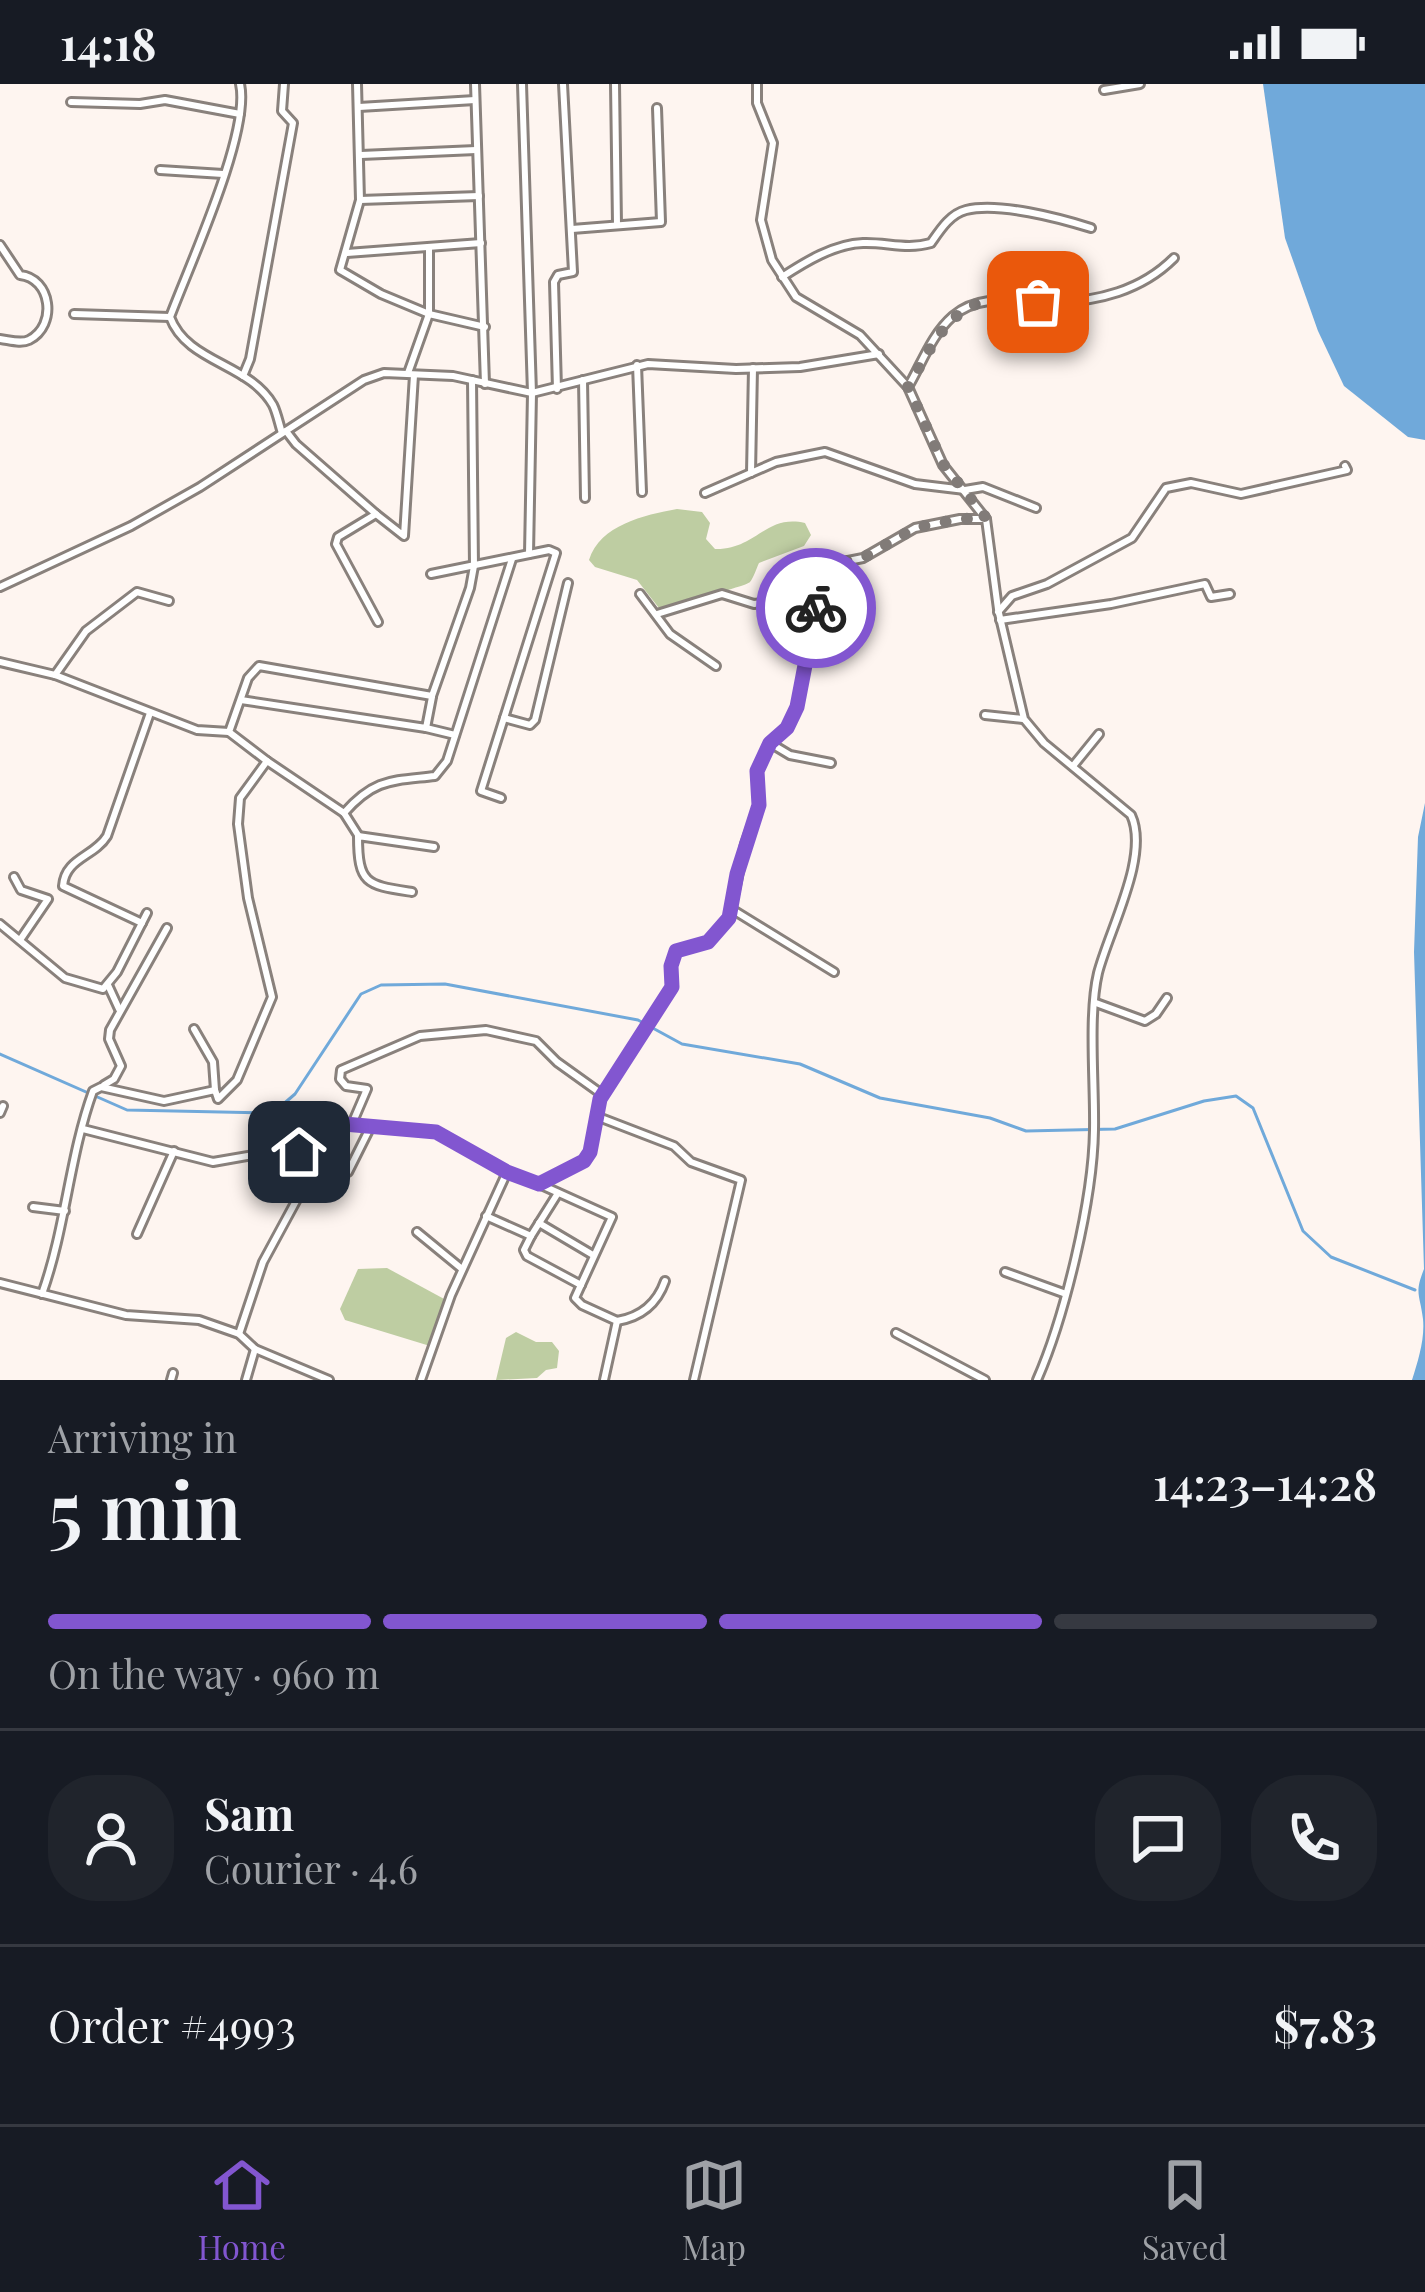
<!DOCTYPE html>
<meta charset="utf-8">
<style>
body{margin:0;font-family:"Playfair Display",serif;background:#20242c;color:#f1f3f6;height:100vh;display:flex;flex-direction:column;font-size:45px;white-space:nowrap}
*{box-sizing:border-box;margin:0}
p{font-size:39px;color:#9ea1a6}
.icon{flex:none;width:66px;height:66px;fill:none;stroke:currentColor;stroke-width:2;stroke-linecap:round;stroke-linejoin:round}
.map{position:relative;height:1296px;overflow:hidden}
.details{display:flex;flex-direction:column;background:#171b24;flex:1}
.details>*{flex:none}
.pin{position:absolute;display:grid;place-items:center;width:102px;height:102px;color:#fff;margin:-51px;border-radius:24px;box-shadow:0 6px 18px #0006}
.courier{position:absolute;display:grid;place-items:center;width:120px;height:120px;margin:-60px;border:9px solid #8256d0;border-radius:50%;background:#fff;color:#222;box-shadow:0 3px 15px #0007}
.summary em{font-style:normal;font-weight:600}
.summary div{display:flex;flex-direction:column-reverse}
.summary{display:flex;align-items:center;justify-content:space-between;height:204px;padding:0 48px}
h1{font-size:78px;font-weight:600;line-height:90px}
.bar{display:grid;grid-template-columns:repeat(4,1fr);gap:18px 12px;align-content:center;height:144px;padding:0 48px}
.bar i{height:15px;border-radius:9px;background:#363941}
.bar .current{background:#8256d0}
.bar p{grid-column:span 4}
.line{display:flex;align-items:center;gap:30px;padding:0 48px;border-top:3px solid #363941}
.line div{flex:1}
.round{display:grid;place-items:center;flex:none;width:126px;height:126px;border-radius:48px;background:#20242c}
.status{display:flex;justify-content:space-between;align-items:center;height:84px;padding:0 60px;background:#171b24;direction:ltr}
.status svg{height:33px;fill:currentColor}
.tabs{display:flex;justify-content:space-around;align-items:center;height:168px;border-top:3px solid #363941;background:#171b24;font-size:33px;color:#9ea1a6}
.tabs a{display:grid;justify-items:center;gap:6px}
.tabs .current{color:#8256d0}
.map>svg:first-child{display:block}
.green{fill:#becda2}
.water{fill:#70a9da}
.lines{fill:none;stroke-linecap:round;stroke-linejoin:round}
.stream{stroke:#70a9da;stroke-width:3}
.minor-casing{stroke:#89817c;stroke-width:12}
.minor{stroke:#fff;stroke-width:6}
.done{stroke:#817b78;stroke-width:12;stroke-dasharray:0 21.6}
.route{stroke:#8256d0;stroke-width:15}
</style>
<div class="status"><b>14:18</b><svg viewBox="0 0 49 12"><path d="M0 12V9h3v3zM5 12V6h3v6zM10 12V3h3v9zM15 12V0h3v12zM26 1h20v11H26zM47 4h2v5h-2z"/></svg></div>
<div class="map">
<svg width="1425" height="1296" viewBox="0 0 1425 1296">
<rect width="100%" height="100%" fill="#fef5f0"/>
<g class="green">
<path d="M677,425L702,428L710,439L706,455L715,465C756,466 765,430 805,439L811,451L804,462L759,479C757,483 753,495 750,498C745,503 674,520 659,524L637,496L595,483L589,476C600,441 644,431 677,425Z"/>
<polygon points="387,1184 446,1216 430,1262 345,1236 340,1225 358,1185"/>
<polygon points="516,1248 536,1258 552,1258 559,1267 557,1284 546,1286 537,1294 496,1296 506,1254"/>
</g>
<g class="water">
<polygon points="1263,0 1425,0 1425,356 1408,353 1344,302 1318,247 1285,154"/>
<path d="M1425,719V1296H1412C1418,1277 1425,1255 1423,1235C1420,1210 1414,1210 1424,1185L1414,868L1418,753Z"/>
</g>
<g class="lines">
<polyline class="stream" points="0,970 127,1026 273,1029 295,1010 361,910 381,901 445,900 638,936 682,960 800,980 880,1014 990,1034 1026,1047 1115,1045 1204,1017 1236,1012 1253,1024 1303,1147 1331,1173 1415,1206"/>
<defs>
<g id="minor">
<path d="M240,0C251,48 189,182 170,233C187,279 249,279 273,321C277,329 279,340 282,349"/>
<polyline points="357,0 360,116 340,186 381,210 429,230 429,163"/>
<polyline points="475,0 485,300"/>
<polyline points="522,0 532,309 529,470"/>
<polyline points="615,0 617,140"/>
<path d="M757,0V19L773,59L761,136L772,176L796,213L860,251L908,303L943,381L986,435L998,525L1024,635L1044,659L1131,731C1150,772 1109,846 1098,889C1088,931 1095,1001 1094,1046C1093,1116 1065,1232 1037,1296"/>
<polyline points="1104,6 1140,0"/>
<polyline points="71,18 140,20 165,16 240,30"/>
<polyline points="359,23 475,16"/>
<polyline points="361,71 476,66"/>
<polyline points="160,86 223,90"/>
<polyline points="360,116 479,112"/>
<polyline points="572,145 661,138 657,24"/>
<path d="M0,161L20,191C51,194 58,241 29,256C21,260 9,256 0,255"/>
<polyline points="347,169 481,159"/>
<path d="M782,193C805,178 834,160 863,159C886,158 907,166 931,159C940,146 950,130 966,126C999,118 1059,134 1091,144"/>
<polyline points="74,230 170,233"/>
<polyline points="637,281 642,408"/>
<polyline points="408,289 429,230 485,243"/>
<polyline points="243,292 250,275 293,39 282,27 284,0"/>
<polyline points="583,296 585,414"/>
<path d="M908,303C922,279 932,250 953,232C983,207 1018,220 1053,219C1098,217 1141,207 1174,174"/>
<polyline points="557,305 554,198 558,191 573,188 563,0"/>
<polyline points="286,347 296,360 376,430"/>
<polyline points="751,389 753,284"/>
<polyline points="705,409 776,378 825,368 915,400 965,406 983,403 1036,424"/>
<polyline points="431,490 549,466 556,469 481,707 501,714"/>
<polyline points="0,503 131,442 200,403 364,296 384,289 453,292 532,309 648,280 736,285 800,283 879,270"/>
<polyline points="640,510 670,550 716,582"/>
<polyline points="998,528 1012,512 1047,500 1132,454 1166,404 1191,399 1241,410 1347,386 1345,382"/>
<polyline points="657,530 722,510 754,520 816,512"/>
<polyline points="1000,536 1111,520 1205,500 1211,513 1230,510"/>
<polyline points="378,538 336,460 338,453 376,430 404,452 414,291"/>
<polyline points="0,578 55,591 197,646 229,648"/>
<polyline points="55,591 86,547 137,508 169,517"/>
<polyline points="241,616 426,644 432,613"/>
<polyline points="985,631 1023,635"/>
<polyline points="504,634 530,641 535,636 568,499"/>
<polyline points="426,644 455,651"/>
<polyline points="770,659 790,671 831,679"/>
<polyline points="267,677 229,648 248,594 259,582 432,612 470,504 474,482 472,296"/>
<polyline points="1073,682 1099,650"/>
<polyline points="344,729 358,751"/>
<polyline points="14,793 21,806 48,815 20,856"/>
<path d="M412,808C367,801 358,801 358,752L434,763"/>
<polyline points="730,824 834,888"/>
<path d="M142,839L63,802C65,774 94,773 107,752L150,629"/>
<polyline points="0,840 65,894 103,905 117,888 147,829"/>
<polyline points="108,901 119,925"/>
<polyline points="1096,919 1145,937 1156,930 1167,914"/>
<polyline points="194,945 213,978 215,1006"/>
<polyline points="104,1001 114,995 121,982 109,955 110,946 167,844"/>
<polyline points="0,1029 3,1022"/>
<polyline points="596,1032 674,1062 691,1078 741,1096 694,1296"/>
<polyline points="352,1040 367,1005 346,1002 340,995 341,986 420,952 486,946 536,957 557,978 603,1011"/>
<polyline points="83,1045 213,1078 259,1070 282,1077 302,1067 321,1070"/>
<polyline points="348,1088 371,1042"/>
<polyline points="539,1100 612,1133 575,1214 582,1221 617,1237 604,1296"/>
<polyline points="33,1123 65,1127"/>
<polyline points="486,1132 531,1152 524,1166 527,1172 581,1201"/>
<polyline points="539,1139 593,1171"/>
<polyline points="417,1148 462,1185"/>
<polyline points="137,1150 174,1067"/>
<polyline points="531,1152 558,1109"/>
<polyline points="1005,1188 1066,1210"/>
<polyline points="0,1199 126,1231 199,1236 239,1250 255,1265 329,1296"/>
<path d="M42,1210C66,1143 69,1073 93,1007L101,1003L164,1017L215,1006L218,1015L237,996L272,913L248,814L238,740L240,714L267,677L344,729C375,694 392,697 435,692L447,677L512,475"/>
<path d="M617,1237C641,1233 657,1220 665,1197"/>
<polyline points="896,1249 985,1296"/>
<polyline points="239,1250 263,1178 335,1045 343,1040 437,1048 506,1087"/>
<polyline points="171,1296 173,1289"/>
<polyline points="246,1296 255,1265"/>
<polyline points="421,1296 451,1211 507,1088 539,1100 584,1077 590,1068 600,1015 672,903 671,882 676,867 708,858 729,834 745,760 759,721 757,687 770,659 787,644 797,623 821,489 833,480 863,474 915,444 960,435 986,435"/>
</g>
</defs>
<use href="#minor" class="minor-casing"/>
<use href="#minor" class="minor"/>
</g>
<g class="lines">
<path class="done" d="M816,524L821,488L832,480L863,474L915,444L960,435L986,434L943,380L908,303C941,245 960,201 1038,218"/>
<polyline class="route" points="299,1068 321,1070 335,1045 344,1040 436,1048 507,1088 539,1100 584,1077 590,1068 600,1015 672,903 671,882 676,867 708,858 729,834 737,790 759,721 757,687 770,659 787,644 797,623 816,524"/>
</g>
</svg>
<div class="pin" style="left:1038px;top:218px;background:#ea580c"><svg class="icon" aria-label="bag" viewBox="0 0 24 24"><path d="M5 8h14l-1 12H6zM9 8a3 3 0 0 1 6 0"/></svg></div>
<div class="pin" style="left:299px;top:1068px;background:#1f2937"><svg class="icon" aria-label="home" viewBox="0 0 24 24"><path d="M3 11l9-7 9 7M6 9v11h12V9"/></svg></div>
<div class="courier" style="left:816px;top:524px"><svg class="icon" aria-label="bike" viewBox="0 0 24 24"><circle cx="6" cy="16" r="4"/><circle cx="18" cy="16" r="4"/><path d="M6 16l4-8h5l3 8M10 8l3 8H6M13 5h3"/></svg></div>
</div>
<section class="details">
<div class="summary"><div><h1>5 min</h1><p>Arriving in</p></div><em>14:23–14:28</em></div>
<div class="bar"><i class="current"></i><i class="current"></i><i class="current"></i><i></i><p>On the way · 960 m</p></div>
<div class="line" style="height:216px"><a class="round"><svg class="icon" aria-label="person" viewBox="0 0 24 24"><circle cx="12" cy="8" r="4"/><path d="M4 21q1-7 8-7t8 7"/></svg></a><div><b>Sam</b><p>Courier · 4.6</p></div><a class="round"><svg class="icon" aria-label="chat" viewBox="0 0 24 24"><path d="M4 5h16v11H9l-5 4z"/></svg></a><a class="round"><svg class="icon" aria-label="phone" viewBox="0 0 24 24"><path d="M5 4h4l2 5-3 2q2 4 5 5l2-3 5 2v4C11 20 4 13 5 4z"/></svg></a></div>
<div class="line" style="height:156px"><div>Order #4993</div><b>$7.83</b></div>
</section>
<nav class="tabs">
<a class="current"><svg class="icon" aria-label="home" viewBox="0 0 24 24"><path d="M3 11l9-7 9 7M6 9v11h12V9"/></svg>Home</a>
<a><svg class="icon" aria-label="map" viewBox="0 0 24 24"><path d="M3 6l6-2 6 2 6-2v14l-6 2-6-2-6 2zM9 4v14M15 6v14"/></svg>Map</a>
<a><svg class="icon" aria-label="saved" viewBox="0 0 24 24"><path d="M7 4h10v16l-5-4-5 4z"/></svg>Saved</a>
</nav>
